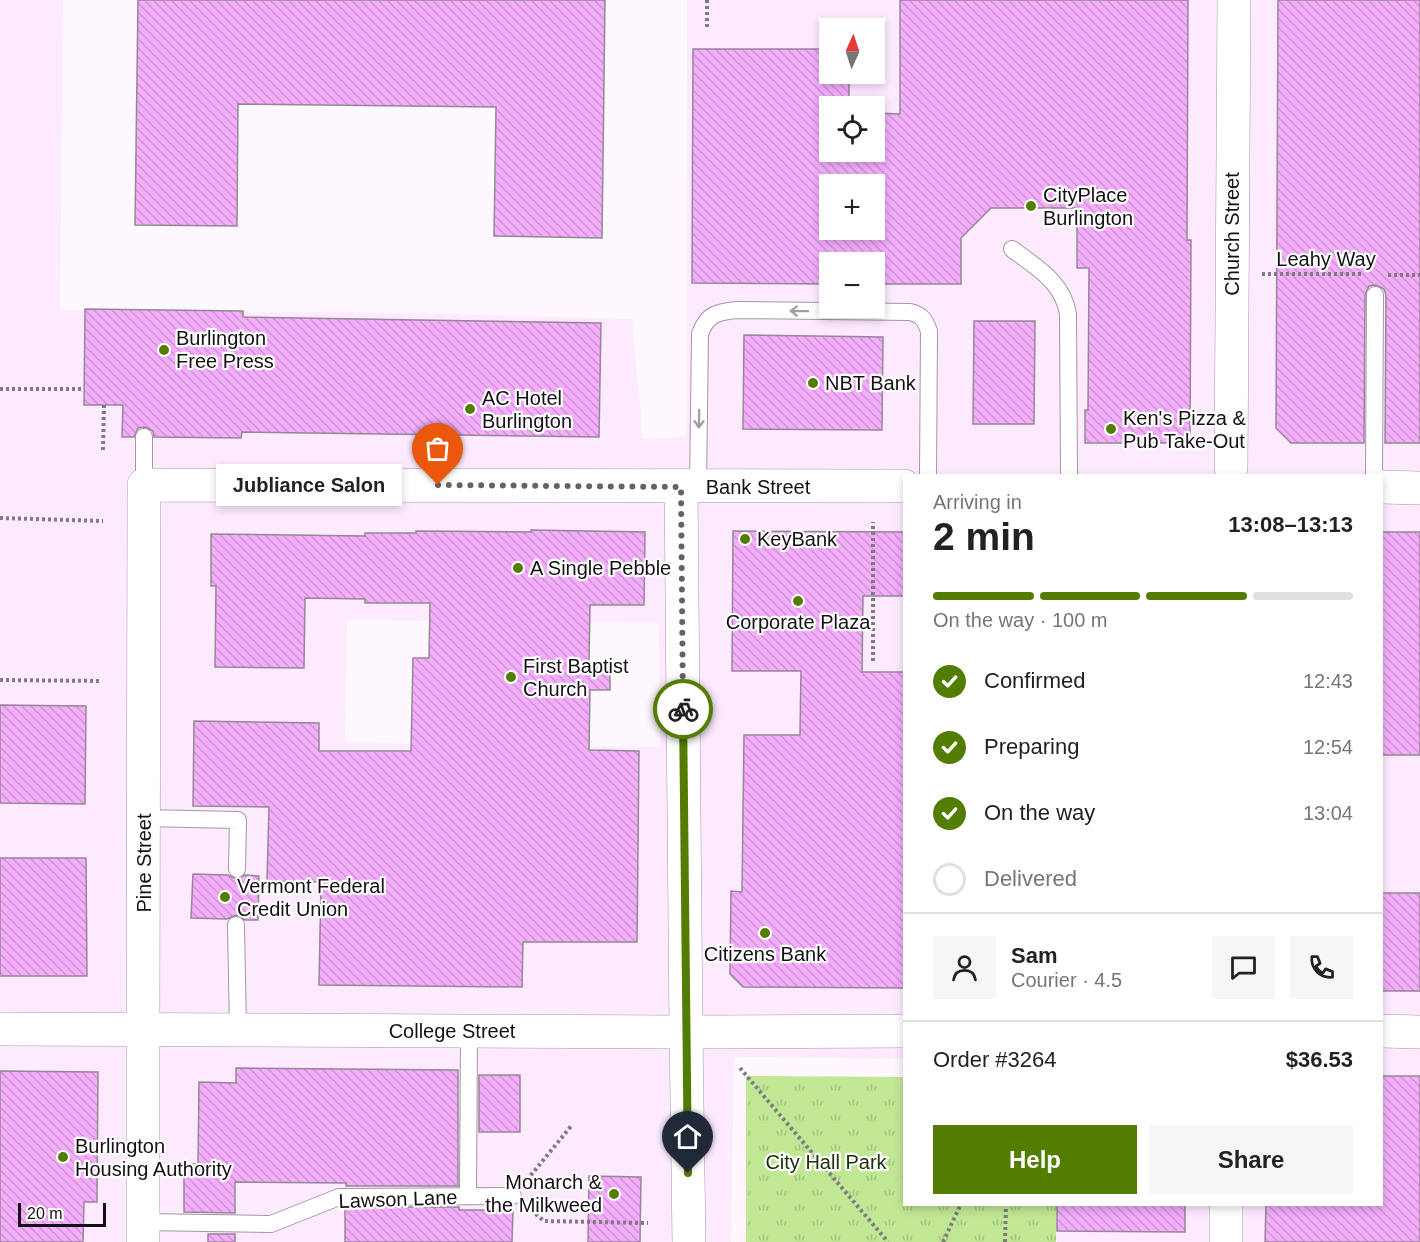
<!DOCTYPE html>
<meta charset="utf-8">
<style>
body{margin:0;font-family:Helvetica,sans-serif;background:#f6f6f6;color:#222;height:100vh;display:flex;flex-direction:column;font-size:22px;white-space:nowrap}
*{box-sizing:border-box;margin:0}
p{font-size:20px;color:#767676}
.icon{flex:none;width:33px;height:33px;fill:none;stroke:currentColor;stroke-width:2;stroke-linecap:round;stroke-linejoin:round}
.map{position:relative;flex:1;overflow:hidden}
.side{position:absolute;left:903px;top:474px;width:480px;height:732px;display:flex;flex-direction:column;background:#fff;border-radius:0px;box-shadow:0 3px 9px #0003}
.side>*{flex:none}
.needle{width:39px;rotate:3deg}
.buttons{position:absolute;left:819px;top:18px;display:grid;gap:12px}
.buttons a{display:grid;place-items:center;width:66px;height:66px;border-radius:0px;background:#fff;box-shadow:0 3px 9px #0003;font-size:30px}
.scale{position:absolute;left:18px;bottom:15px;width:88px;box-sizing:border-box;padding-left:6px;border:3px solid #141015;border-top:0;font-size:16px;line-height:21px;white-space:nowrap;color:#141015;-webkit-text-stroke:4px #fff;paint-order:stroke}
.pin{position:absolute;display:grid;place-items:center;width:51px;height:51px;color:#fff;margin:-62px -26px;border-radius:50% 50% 50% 0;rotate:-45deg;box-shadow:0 0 6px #0007}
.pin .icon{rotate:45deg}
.courier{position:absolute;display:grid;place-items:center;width:60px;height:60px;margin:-30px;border:4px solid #537d00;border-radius:50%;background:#fff;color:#222;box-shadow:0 2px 8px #0007}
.bubble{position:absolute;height:42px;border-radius:0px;background:#fff;box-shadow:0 3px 9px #0003;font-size:20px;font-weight:800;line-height:42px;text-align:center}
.head em{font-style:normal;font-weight:800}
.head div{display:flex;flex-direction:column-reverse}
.head{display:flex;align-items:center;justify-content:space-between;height:102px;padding:0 30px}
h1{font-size:39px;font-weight:800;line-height:45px}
.bar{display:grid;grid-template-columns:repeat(4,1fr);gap:9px 6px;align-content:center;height:72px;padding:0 30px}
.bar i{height:8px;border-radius:4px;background:#e0e0e0}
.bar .on{background:#537d00}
.bar p{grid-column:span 4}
.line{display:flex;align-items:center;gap:15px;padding:0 30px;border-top:2px solid #e0e0e0}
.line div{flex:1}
.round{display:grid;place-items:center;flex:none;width:63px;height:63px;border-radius:0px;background:#f6f6f6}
ol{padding:0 30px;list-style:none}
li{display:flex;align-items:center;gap:18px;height:66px}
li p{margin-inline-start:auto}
li .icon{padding:6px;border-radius:50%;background:#537d00;color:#fff;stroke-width:4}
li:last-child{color:#767676}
li i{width:33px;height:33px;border:3px solid #e0e0e0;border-radius:50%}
.primary-button{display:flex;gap:12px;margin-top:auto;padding:12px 30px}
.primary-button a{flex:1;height:69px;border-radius:0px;background:#537d00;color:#fff;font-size:24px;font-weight:800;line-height:69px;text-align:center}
.primary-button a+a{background:#f6f6f6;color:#222}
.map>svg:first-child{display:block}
.built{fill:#fdeaff;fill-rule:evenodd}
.grass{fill:url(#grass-tufts)}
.building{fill:url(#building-back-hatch);stroke:#948895;stroke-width:1.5;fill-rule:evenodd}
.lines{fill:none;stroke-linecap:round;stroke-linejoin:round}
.lane-casing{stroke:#a397a4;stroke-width:18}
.street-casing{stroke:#a397a4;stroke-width:34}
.secondary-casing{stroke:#a397a4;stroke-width:34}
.path{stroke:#807b81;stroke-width:4;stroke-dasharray:3 3;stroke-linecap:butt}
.lane{stroke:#fff;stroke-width:16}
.street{stroke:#fff;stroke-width:33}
.secondary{stroke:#fff;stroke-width:33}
.oneway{stroke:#a19fa1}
.done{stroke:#666167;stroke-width:6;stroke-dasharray:0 10.8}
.route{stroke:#537d00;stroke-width:8}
.poi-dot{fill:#537d00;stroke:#fff;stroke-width:2}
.labels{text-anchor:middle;stroke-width:4.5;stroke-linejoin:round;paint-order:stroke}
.poi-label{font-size:20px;fill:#141015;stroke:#fff;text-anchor:start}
.street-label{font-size:20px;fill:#141015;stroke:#fff}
.park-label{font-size:20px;fill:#203009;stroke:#fff}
</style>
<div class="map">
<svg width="1420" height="1242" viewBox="0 0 1420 1242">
<defs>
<pattern id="grass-tufts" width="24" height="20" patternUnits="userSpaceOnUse" patternTransform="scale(1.5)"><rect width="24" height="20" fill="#c0e794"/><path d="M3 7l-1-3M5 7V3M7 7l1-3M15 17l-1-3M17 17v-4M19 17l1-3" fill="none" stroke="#a4c57f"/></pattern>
<pattern id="building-back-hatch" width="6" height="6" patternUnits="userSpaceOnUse" patternTransform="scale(1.5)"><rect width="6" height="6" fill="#f3adfb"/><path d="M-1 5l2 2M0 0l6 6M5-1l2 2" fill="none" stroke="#cf94d6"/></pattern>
</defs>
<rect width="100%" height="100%" fill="#fdf8fe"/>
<path class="built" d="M0,0H63L60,310L413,313L632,319L643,439L686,437L687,0H1420V1242H1057V1205L1382,1204V476H904V1059L734,1057L731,1242H0ZM830,28H874V74H830ZM830,106H874V152H830ZM830,184H874V230H830ZM830,262H874V308H830ZM347,620L659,623L660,747L345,743Z"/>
<polygon class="grass" points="746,1076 904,1077 904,1204 1057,1205 1056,1242 746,1242"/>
<g class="building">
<polygon points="138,0 605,0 602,238 494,236 496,107 238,104 237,226 135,225"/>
<path d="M900,0H1188L1187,240H1191L1190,443H1085V410H1088L1089,268H1077V208H991L961,238V284H874V262H830V284L692,283L693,49H830V74H849V106H830V152H874V113L900,114ZM830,184H874V230H830Z"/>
<polygon points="1278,0 1420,0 1420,443 1385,443 1386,295 1384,289 1376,285 1369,286 1365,295 1364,443 1291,443 1276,428"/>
<polygon points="85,309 243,311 243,317 601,323 599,437 242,432 241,438 154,437 153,431 145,427 138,428 134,437 122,437 123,405 84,405"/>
<polygon points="974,321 1035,321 1034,424 973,424"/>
<polygon points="744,335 883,337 882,430 743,429"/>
<polygon points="531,530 645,532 644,605 590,605 589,663 610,663 610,690 590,690 589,750 639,751 637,942 523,942 522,987 319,985 321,882 267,881 269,807 193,806 194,721 319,723 319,751 411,751 413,658 429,658 430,603 365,603 365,599 305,598 304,668 215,667 216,586 211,586 211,534 365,536 365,533 416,533 416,531 531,532"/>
<polygon points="733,531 904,532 904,596 863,596 862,672 904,672 904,988 743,987 730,974 731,891 742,892 744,735 800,735 801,671 732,671"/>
<rect x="1382" y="532" width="38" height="223"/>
<polygon points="0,705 86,706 85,804 0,803"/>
<polygon points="0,858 86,858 87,976 0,976"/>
<polygon points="193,874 228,875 236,879 245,875 259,876 258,920 245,920 236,915 227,919 191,918"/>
<rect x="1382" y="893" width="38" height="98"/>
<polygon points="236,1068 458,1070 458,1186 346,1186 346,1183 235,1182 235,1213 184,1212 184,1164 198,1164 199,1082 236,1083"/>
<polygon points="0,1071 98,1072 97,1202 84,1202 83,1242 0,1242"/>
<rect x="479" y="1075" width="41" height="57"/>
<polygon points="1382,1076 1420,1076 1420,1242 1265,1242 1266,1204 1382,1204"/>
<polygon points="589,1176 641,1177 640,1242 588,1242"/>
<polygon points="1057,1204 1185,1204 1185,1232 1057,1231"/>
<polygon points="345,1207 459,1207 459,1210 513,1210 512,1242 345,1242"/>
<rect x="208" y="1234" width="27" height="8"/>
</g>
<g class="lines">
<defs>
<g id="lane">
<path d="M1012,249C1036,267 1063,282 1068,314L1069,476"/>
<polyline points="1374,476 1375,295"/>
<polyline points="144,485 144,437"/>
<path d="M698,487L700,334C707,314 717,312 737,310L910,312C922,315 925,320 929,331L928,476"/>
<polyline points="144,818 238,820 237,869"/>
<polyline points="236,925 238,1030"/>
<polyline points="468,1196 469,1031"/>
<polyline points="143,1222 271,1224 339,1197 513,1196"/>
</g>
<g id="street">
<polyline points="1231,468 1234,0"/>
<polyline points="681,487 686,1032"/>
<polyline points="1382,487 1420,488"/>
<polyline points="143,1030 144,485 904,486"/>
<polyline points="1226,1242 1226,1204"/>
</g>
<g id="secondary">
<polyline points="0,1029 686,1032 904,1031"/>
<polyline points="1382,1031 1420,1032"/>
<polyline points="686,1032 689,1242"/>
<polyline points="143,1242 143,1030"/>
</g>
</defs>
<use href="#lane" class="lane-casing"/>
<use href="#street" class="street-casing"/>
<use href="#secondary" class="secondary-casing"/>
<g class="path">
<polyline points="707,27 707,0"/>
<polyline points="1262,274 1362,274"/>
<polyline points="1388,275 1420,275"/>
<polyline points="0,389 84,389"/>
<polyline points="103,450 104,405"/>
<polyline points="0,518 103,521"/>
<polyline points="873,661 873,522"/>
<polyline points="0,680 101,681"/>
<polyline points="740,1068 888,1242"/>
<polyline points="527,1180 572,1125"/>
<polyline points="531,1210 544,1221 648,1223"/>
<polyline points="943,1242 961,1204"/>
<polyline points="1005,1242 1006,1204"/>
</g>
<use href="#lane" class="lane"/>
<use href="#street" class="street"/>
<use href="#secondary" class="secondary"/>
</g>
<defs><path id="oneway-shaft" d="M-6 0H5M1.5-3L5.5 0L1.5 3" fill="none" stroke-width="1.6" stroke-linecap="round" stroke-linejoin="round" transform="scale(1.5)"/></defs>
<g class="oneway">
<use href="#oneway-shaft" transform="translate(799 311) rotate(-179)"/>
<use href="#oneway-shaft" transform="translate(699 419) rotate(91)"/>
</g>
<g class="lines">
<polyline class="done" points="438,485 681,487 683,709"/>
<polyline class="route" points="683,709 688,1173"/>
</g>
<g class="poi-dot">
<circle cx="1031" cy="206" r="6"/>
<circle cx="164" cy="350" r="6"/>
<circle cx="813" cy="383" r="6"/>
<circle cx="470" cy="409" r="6"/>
<circle cx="1111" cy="429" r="6"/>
<circle cx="745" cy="539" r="6"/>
<circle cx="518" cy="568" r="6"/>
<circle cx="798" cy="601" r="6"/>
<circle cx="511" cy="677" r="6"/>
<circle cx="225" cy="897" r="6"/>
<circle cx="765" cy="933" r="6"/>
<circle cx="63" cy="1157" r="6"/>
<circle cx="614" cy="1194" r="6"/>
</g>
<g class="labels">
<g class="poi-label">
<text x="1043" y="202">CityPlace<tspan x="1043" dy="23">Burlington</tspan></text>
<text x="176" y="345">Burlington<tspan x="176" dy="23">Free Press</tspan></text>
<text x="825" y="390">NBT Bank</text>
<text x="482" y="405">AC Hotel<tspan x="482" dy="23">Burlington</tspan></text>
<text x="1123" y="425">Ken's Pizza &amp;<tspan x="1123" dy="23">Pub Take-Out</tspan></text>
<text x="757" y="546">KeyBank</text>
<text x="530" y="575">A Single Pebble</text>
<text x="798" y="629" text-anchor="middle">Corporate Plaza</text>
<text x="523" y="673">First Baptist<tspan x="523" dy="23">Church</tspan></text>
<text x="237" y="893">Vermont Federal<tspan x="237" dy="23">Credit Union</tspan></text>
<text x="765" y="961" text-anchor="middle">Citizens Bank</text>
<text x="75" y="1153">Burlington<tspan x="75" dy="23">Housing Authority</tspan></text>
<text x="602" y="1189" text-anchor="end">Monarch &amp;<tspan x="602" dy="23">the Milkweed</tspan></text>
</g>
<g class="street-label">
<text transform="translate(1232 234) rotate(-90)" y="7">Church Street</text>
<text x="1326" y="266">Leahy Way</text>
<text x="758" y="494">Bank Street</text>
<text transform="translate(144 863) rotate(-90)" y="7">Pine Street</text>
<text x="452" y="1038">College Street</text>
<text transform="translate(398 1199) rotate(-2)" y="7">Lawson Lane</text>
</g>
<g class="park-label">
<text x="826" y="1169">City Hall Park</text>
</g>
</g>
</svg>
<div class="buttons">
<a><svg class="needle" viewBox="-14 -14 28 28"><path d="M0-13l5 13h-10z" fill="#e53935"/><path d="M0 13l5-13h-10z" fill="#767676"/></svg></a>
<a><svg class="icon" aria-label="locate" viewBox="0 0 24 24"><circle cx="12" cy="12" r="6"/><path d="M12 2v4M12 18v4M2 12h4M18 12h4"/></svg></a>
<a>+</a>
<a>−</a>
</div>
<div class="scale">20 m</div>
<div class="pin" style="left:438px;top:485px;background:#ea580c"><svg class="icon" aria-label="bag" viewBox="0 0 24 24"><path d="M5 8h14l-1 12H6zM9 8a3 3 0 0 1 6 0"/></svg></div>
<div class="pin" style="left:688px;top:1173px;background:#1f2937"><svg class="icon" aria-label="home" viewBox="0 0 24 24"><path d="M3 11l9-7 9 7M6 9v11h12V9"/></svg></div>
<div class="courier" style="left:683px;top:709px"><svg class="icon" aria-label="bike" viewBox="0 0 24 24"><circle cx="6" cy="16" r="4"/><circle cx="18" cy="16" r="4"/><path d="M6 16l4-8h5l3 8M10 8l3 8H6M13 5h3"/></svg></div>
<div class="bubble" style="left:216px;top:464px;width:186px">Jubliance Salon</div>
<section class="side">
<div class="head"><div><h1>2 min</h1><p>Arriving in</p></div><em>13:08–13:13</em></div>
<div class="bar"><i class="on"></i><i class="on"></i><i class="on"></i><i></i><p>On the way · 100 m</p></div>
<ol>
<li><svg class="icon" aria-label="check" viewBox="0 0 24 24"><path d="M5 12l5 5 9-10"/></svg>Confirmed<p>12:43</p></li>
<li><svg class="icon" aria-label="check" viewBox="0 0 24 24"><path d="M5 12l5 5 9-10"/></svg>Preparing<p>12:54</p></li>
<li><svg class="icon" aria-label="check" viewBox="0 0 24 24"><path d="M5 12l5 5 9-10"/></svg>On the way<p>13:04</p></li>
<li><i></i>Delivered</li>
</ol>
<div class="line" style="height:108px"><a class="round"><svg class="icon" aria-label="person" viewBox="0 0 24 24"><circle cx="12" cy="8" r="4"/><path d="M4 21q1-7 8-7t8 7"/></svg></a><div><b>Sam</b><p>Courier · 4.5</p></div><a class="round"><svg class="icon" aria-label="chat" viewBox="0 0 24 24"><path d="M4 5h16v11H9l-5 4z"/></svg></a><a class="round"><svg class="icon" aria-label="phone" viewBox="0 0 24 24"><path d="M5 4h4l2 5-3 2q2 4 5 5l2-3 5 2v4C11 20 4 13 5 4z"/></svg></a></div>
<div class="line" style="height:78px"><div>Order #3264</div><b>$36.53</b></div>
<div class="primary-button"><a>Help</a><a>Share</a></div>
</section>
</div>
